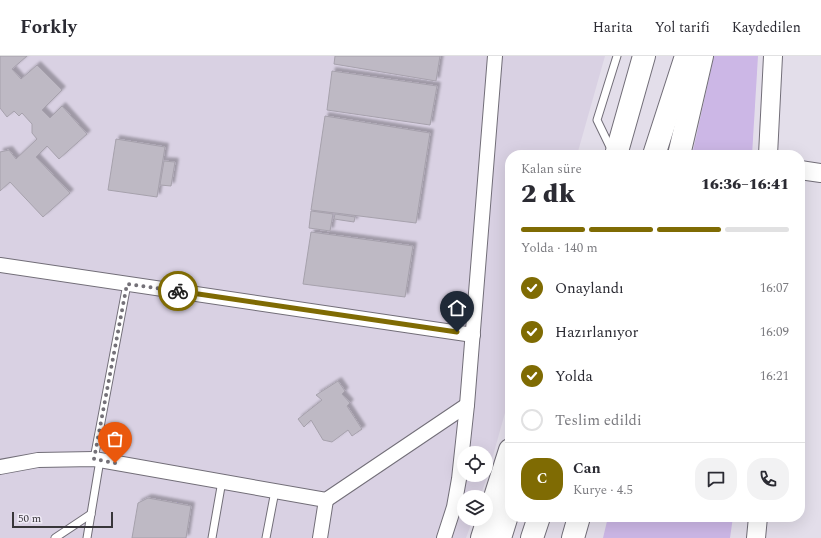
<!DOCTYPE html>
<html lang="tr">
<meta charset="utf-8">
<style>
body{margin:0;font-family:Spectral,serif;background:#f2f2f3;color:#2b2b33;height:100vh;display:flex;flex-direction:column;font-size:15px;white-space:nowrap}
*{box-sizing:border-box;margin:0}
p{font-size:13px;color:#7c7c81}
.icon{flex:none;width:22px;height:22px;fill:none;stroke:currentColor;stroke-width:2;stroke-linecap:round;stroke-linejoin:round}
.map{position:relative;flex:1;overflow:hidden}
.panel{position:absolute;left:505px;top:94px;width:300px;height:372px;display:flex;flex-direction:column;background:#fff;border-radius:16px;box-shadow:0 4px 16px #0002}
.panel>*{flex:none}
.tools{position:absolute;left:457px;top:390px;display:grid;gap:8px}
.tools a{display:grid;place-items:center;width:36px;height:36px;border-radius:50%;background:#fff;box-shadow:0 4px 16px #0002;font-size:20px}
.scale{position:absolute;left:12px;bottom:10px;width:101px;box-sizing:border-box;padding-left:4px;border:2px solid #38363a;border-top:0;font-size:11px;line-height:14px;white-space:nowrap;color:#38363a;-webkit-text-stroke:3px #f0ebf7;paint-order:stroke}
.pin{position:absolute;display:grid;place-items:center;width:34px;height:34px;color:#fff;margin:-41px -17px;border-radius:50% 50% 50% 0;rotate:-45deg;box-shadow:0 0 4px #0007}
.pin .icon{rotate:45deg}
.courier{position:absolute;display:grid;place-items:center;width:40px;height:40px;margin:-20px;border:3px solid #7f6b03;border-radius:50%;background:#fff;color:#222;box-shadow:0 1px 5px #0007}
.summary em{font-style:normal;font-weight:800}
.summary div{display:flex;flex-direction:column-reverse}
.summary{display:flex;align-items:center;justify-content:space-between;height:68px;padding:0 16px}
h1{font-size:26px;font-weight:800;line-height:30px}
.bar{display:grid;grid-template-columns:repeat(4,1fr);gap:6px 4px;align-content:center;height:48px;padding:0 16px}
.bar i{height:5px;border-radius:3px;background:#e1e1e2}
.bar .on{background:#7f6b03}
.bar p{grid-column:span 4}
.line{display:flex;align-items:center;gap:10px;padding:0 16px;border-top:1px solid #e1e1e2}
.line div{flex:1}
.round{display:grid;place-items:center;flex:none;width:42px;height:42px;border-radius:16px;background:#f2f2f3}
ol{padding:0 16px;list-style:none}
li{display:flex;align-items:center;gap:12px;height:44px}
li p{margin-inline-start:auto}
li .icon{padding:4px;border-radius:50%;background:#7f6b03;color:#fff;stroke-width:4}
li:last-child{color:#7c7c81}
li i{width:22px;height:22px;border:2px solid #e1e1e2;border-radius:50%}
header{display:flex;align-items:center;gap:24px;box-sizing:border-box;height:56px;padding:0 20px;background:#fff;border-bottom:1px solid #e1e1e2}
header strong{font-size:19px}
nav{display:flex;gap:22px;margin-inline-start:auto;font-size:14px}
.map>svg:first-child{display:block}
.built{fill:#d9d1e3;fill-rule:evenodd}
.green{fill:#ccb7e6}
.building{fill:#beb9c4;stroke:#a6a1ac;filter:url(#shadow)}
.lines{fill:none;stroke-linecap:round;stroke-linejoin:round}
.service-casing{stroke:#726e78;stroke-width:9}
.minor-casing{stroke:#726e78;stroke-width:16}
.tertiary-casing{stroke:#726e78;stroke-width:20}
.trunk-casing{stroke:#726e78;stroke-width:24}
.service{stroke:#fff;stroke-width:7}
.minor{stroke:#fff;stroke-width:14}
.tertiary{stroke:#fff;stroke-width:18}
.trunk{stroke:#fff;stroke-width:22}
.done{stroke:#747178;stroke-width:4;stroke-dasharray:0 7.2}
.route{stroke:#7f6b03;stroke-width:5}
</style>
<header>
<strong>Forkly</strong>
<nav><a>Harita</a><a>Yol tarifi</a><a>Kaydedilen</a></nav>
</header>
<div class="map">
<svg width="821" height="482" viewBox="0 0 821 482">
<defs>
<filter id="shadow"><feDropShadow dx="3.5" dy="-3.5" stdDeviation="1" flood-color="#0004"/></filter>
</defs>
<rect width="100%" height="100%" fill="#e3deea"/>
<path class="built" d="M0,0H605L577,99H510V339L487,421L480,441H464V463H473L466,482H0ZM464,397H486V419H464Z"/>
<g class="green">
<polygon points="714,0 758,0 752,99 692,99"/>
<polygon points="608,461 733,461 730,482 603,482"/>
</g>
<g class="building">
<polygon points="0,0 27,0 12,13 21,23 37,9 62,34 42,54 50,62 62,50 87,78 59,103 47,90 36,101 70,137 43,161 10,126 0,135 0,96 9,94 16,103 37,83 32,77 32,68 22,57 19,60 14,55 7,61 0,52"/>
<polygon points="335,0 440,0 436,25 334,8"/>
<polygon points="332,15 437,30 430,69 327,54"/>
<polygon points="325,60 430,77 416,167 311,154"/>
<polygon points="116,83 165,91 157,141 108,134"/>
<polygon points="164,105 175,106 171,130 160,129"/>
<polygon points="311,155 333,158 330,175 309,172"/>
<polygon points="335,158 355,161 354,166 334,163"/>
<polygon points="311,176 413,190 405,241 303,228"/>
<polygon points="338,325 345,335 342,338 350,347 347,350 362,373 352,380 348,374 332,386 323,384 311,364 304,371 298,363 322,344 316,339"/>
<polygon points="148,442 191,450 186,482 132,482 138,447"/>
</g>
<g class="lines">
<defs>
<g id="service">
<polyline points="612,95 597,64 617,0"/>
<polyline points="94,403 127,228"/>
<polyline points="55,482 91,458"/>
<polyline points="87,482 100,404"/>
<polyline points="212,482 222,425"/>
<polyline points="266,482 275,435"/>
</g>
<g id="minor">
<polyline points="0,209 473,279"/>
<polyline points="0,411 38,404 94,403 326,444 467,349"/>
<polyline points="320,482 326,444"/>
<polyline points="444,482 454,451 459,423 467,349 495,0"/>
</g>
<g id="tertiary">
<polyline points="768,99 773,0"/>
<polyline points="800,114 821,117"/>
<polyline points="756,482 758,461"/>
</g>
<g id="trunk">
<polyline points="616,99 644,0"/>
<polyline points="654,99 686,0"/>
<polyline points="679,99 702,0"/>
<polyline points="482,482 510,394"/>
<polyline points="500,482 510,450"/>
<polyline points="532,482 539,461"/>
<polyline points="573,482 579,461"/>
</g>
</defs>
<use href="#service" class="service-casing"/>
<use href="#minor" class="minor-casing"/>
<use href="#tertiary" class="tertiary-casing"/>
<use href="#trunk" class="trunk-casing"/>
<use href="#service" class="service"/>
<use href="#minor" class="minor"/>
<use href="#tertiary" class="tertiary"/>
<use href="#trunk" class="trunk"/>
</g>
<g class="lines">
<polyline class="done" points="115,407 94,403 127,228 178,235"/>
<polyline class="route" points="178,235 457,276"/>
</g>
</svg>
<div class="tools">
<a><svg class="icon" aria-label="locate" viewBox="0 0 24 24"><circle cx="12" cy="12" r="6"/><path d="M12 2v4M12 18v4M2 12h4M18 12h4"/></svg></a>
<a><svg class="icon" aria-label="layers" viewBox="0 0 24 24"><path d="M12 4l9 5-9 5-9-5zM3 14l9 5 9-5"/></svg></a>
</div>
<div class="scale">50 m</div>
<div class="pin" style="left:115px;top:407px;background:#ea580c"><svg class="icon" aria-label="bag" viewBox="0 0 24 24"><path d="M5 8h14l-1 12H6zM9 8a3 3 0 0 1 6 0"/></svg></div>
<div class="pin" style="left:457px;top:276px;background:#1f2937"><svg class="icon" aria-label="home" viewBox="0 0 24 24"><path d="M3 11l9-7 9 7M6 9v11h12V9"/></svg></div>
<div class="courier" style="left:178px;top:235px"><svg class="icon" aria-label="bike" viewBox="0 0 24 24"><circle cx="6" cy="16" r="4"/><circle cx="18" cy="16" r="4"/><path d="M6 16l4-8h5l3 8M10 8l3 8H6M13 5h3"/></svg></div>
<section class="panel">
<div class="summary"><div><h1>2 dk</h1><p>Kalan süre</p></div><em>16:36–16:41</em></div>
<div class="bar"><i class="on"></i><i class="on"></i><i class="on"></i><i></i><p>Yolda · 140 m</p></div>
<ol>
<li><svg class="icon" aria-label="check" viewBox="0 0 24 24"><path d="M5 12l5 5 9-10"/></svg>Onaylandı<p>16:07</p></li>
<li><svg class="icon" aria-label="check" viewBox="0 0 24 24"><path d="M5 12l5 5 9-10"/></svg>Hazırlanıyor<p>16:09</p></li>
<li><svg class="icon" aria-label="check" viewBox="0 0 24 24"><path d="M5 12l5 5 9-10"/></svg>Yolda<p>16:21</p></li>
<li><i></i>Teslim edildi</li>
</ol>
<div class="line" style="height:72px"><b class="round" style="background:#7f6b03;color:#fff">C</b><div><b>Can</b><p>Kurye · 4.5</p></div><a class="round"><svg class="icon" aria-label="chat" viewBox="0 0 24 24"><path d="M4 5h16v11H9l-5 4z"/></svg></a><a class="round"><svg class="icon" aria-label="phone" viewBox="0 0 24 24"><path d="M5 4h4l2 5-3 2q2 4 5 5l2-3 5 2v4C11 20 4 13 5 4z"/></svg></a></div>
</section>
</div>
